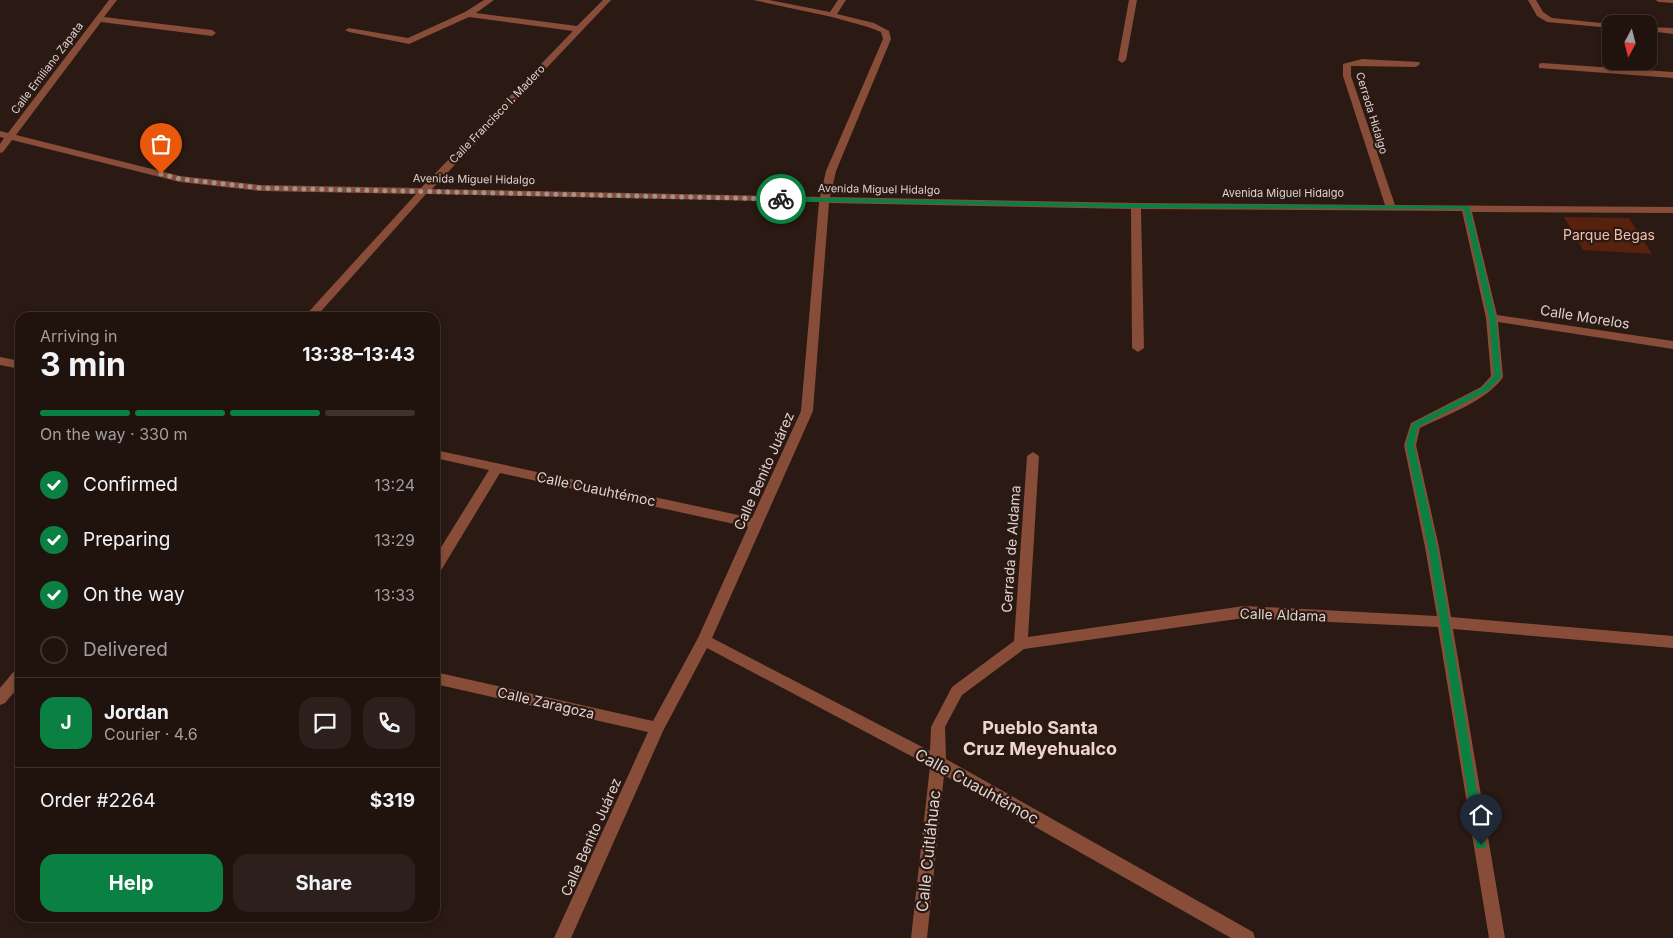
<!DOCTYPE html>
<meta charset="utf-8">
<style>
body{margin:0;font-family:Inter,sans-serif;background:#2d201c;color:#f1f3f6;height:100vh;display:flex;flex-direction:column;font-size:19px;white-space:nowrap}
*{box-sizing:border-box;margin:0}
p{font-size:16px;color:#a29e9e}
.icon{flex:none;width:28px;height:28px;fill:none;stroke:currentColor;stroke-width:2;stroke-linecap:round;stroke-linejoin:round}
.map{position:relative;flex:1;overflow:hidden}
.details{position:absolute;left:15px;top:312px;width:425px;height:610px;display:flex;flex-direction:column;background:#20130e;border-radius:15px;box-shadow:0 2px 8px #0003,0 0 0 1px #3d322e}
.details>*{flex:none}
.needle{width:32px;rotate:187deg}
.fabs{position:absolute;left:1602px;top:15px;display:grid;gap:10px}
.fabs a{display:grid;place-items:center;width:55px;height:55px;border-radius:10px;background:#20130e;box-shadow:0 2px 8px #0003,0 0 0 1px #3d322e;font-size:25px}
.pin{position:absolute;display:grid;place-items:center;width:42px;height:42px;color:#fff;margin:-51px -21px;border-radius:50% 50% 50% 0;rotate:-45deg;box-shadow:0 0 5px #0007}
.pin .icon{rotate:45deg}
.courier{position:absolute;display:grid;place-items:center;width:50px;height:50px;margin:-25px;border:4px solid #0b8043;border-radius:50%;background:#fff;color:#222;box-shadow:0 1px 6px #0007}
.head em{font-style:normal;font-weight:700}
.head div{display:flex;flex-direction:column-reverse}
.head{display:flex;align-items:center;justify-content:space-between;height:85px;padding:0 25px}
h1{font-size:32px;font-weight:700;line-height:38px}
.bar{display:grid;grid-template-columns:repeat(4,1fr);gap:8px 5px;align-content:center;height:60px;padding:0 25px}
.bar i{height:6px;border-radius:4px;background:#3d322e}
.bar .active{background:#0b8043}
.bar p{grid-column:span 4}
.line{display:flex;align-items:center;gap:12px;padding:0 25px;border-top:1px solid #3d322e}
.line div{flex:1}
.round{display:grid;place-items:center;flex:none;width:52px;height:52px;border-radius:15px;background:#2d201c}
ol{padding:0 25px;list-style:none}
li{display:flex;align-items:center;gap:15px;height:55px}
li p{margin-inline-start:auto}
li .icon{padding:5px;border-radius:50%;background:#0b8043;color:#fff;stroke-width:4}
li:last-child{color:#a29e9e}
li i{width:28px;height:28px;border:2px solid #3d322e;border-radius:50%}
.button{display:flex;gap:10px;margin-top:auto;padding:10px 25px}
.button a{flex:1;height:58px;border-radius:15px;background:#0b8043;color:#fff;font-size:20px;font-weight:700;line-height:58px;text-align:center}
.button a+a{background:#2d201c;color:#f1f3f6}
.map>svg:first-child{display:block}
.green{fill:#57210d}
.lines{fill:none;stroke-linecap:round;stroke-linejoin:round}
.minor{fill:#874d39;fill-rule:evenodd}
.route{fill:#0b8043}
.done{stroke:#a0928d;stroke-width:5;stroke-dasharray:0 9}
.labels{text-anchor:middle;stroke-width:4.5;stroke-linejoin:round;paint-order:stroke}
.far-street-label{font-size:11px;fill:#dfd3cf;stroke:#2b1913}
.park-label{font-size:14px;fill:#f2c0af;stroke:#2b1913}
.street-label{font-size:14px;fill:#dfd3cf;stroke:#2b1913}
.near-street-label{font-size:16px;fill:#dfd3cf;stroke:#2b1913}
.near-neighbourhood-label{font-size:18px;font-weight:bold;fill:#eed5cd;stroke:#2b1913}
</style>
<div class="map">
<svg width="1673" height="938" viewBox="0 0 1673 938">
<rect width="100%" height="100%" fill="#2b1913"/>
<polygon class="green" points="1564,217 1629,218 1652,254 1583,250"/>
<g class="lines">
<g class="minor">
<path d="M109,0H117L104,17L212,30L216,33L212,36L101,22L16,135L180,176L260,185L421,188L573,31L469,17L409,44L349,32L345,30L349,28L408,38L465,12L484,0H494L476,13L577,26L603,0H611L432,189L820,197L826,171L883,39L881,32L868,27L832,17L753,0H769L830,12L838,0H846L837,14L874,23L889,31L891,39L836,171L830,197L1136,203L1385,205L1343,76V64L1362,59L1419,62L1420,64L1416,67L1351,66V76L1395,205L1673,207V213L1472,212L1497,315L1673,341V349L1498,322L1503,377C1487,401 1446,415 1420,428L1416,445L1439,547L1451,617L1673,636V648L1453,629L1505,938H1489L1438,627L1244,618L1024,649L962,695L945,727L946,759L1253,932L1255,938H1231L944,775L927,938H911L930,766L707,648L663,731L571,938H554L648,732L435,684V672L653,721L698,638L748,527L500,473L440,572L435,573V557L489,470L435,458V450L752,518L801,411L819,202L426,194L315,318H303L416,194L260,191L180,182L12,140L3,152L0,153V144L4,138L0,137V131L8,133ZM829,203L1131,209L1132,348L1138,352L1144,348L1141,209L1462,211L1486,318L1491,376L1481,387L1411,423L1404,445L1425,547L1437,616L1244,606L1028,637L1039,456L1033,452L1027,456L1014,641L952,687L931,727L930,751L712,638L813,411Z"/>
<polygon points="1129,0 1137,0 1126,60 1122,63 1118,60"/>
<polygon points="1528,0 1536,0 1543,12 1552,18 1611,24 1611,28 1547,22 1537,16"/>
<polygon points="1655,0 1673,0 1673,3 1659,2"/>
<polygon points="1649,27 1673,28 1673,34 1649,31"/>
<polygon points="1542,63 1673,72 1673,78 1539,68 1539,64"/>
<polygon points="0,357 20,361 20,369 0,365"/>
<polygon points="20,668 20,685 5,703 0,705 0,688 15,670"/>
</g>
</g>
<polygon class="route" points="781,197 1136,204 1469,206 1496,318 1501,377 1487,391 1418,427 1414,445 1437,547 1486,845 1485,848 1477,848 1476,845 1428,547 1406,445 1412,424 1482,388 1494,376 1489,318 1464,209 1136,208 779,201"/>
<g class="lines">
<polyline class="done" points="161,174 180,179 260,188 781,199"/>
</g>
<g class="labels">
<g class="far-street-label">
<text transform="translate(47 68) rotate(-53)" y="4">Calle Emiliano Zapata</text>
<text transform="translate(1372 113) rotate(73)" y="4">Cerrada Hidalgo</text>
<text transform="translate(497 114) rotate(-46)" y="4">Calle Francisco I. Madero</text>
<text transform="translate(474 179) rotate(1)" y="4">Avenida Miguel Hidalgo</text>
<text transform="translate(879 189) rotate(1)" y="4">Avenida Miguel Hidalgo</text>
<text x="1283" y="197">Avenida Miguel Hidalgo</text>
</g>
<g class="park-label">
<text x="1609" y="240">Parque Begas</text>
</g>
<g class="street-label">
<text transform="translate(1585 317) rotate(9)" y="5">Calle Morelos</text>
<text transform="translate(764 471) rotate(-66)" y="5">Calle Benito Juárez</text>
<text transform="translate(596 489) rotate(12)" y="5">Calle Cuauhtémoc</text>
<text transform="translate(1011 549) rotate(-86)" y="5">Cerrada de Aldama</text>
<text transform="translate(1283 615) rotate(2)" y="5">Calle Aldama</text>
<text transform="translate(546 703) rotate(13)" y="5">Calle Zaragoza</text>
<text transform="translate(591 837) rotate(-66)" y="5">Calle Benito Juárez</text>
</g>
<g class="near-street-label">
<text transform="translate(977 786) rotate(29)" y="6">Calle Cuauhtémoc</text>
<text transform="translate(928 851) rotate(-84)" y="6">Calle Cuitláhuac</text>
</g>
<g class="near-neighbourhood-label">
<text x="1040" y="734">Pueblo Santa<tspan x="1040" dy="21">Cruz Meyehualco</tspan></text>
</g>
</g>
</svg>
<div class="fabs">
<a><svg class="needle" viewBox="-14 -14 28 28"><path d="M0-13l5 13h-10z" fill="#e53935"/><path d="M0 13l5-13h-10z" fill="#a29e9e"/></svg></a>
</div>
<div class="pin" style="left:161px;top:174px;background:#ea580c"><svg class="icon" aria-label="bag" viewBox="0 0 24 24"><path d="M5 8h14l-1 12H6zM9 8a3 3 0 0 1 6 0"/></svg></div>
<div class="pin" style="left:1481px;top:845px;background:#1f2937"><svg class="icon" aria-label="home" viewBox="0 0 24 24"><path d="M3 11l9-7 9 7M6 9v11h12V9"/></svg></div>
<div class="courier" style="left:781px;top:199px"><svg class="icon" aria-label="bike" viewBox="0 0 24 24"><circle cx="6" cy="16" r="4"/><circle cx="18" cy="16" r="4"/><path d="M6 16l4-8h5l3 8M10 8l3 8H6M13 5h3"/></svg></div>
<section class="details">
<div class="head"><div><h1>3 min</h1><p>Arriving in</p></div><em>13:38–13:43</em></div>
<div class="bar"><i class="active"></i><i class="active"></i><i class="active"></i><i></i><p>On the way · 330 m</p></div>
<ol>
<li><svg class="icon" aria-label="check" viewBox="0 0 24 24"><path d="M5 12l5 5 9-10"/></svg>Confirmed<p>13:24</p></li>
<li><svg class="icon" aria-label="check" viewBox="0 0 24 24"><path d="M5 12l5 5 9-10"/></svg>Preparing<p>13:29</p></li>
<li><svg class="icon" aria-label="check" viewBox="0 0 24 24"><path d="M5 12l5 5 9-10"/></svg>On the way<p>13:33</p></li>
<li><i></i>Delivered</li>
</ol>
<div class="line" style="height:90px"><b class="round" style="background:#0b8043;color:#fff">J</b><div><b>Jordan</b><p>Courier · 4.6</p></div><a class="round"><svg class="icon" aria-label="chat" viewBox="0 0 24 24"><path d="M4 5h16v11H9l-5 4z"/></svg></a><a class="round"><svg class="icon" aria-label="phone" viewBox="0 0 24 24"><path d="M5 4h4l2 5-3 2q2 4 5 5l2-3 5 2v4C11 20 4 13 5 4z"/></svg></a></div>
<div class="line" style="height:65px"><div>Order #2264</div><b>$319</b></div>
<div class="button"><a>Help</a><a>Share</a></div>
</section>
</div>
